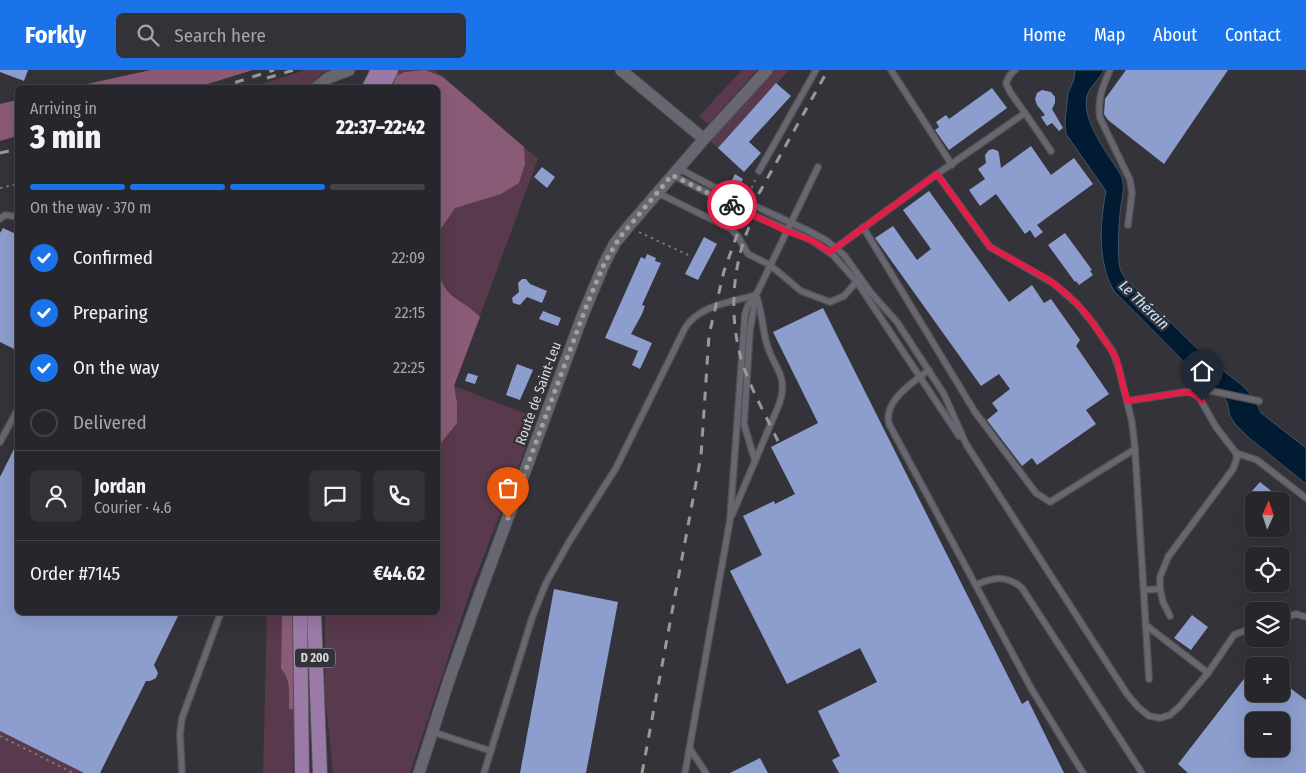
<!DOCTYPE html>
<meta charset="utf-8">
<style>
body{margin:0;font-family:"Fira Sans Condensed",sans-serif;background:#333238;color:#f1f3f6;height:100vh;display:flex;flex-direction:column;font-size:19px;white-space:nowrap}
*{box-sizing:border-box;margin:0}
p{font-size:16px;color:#a4a5a9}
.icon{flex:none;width:28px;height:28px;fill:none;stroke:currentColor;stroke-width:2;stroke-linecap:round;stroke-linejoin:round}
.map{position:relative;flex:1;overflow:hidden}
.panel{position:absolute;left:15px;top:15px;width:425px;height:530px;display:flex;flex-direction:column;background:#27262c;border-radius:8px;box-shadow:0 5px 20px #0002,0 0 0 1px #434348}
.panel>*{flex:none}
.needle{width:32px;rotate:3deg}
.controls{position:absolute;left:1245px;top:422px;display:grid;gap:10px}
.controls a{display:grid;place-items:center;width:45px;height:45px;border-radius:8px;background:#27262c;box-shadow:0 5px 20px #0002,0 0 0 1px #434348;font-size:25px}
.pin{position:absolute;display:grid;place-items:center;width:42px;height:42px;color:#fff;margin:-51px -21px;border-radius:50% 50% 50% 0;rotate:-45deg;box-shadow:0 0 5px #0007}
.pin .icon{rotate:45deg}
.courier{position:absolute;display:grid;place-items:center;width:50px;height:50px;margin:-25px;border:4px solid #e11d48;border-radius:50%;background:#fff;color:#222;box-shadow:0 1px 6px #0007}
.overview em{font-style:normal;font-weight:800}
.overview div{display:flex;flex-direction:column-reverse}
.overview{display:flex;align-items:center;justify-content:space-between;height:85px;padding:0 15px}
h1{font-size:32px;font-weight:800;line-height:38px}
.bar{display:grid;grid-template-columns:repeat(4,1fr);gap:8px 5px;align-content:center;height:60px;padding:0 15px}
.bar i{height:6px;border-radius:4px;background:#434348}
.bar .selected{background:#1a73e8}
.bar p{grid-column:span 4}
.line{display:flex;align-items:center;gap:12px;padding:0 15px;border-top:1px solid #434348}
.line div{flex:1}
.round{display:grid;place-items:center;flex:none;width:52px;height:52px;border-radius:8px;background:#333238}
ol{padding:0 15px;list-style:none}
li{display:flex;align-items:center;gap:15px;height:55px}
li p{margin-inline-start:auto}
li .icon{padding:5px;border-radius:50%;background:#1a73e8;color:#fff;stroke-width:4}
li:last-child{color:#a4a5a9}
li i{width:28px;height:28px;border:2px solid #434348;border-radius:50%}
header{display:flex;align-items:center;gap:30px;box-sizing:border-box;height:70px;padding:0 25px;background:#1a73e8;color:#fff}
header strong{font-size:24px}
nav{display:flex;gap:28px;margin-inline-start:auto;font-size:18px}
.search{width:350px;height:45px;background:#333238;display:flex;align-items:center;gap:12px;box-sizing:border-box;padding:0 18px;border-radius:8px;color:#a4a5a9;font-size:19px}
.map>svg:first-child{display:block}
.green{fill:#59394c}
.forest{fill:#8a5b77}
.water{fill:#001b32;stroke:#425466}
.building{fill:#8d9ece;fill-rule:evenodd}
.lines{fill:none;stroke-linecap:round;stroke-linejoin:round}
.service-casing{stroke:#515056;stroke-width:8}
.minor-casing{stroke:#515056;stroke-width:13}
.primary-casing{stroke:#515056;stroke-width:16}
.path{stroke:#77767c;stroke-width:2;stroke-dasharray:2.5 4;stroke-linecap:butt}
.service{stroke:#68676f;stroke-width:5.5}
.minor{stroke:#68676f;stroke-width:11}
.primary{stroke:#9b7aa7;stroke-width:14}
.rail{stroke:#99989d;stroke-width:3;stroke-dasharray:9 9;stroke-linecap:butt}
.done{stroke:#a1a0a5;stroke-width:5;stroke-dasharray:0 9}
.route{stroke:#e11d48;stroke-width:6}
.labels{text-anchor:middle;stroke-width:5;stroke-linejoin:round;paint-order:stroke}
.shield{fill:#34333a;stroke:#a9a8ad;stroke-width:1}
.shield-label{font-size:12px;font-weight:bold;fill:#dbdade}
.street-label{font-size:14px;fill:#dbdade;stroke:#34333a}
.water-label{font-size:15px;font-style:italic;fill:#cce5fc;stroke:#34333a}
</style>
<header>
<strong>Forkly</strong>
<div class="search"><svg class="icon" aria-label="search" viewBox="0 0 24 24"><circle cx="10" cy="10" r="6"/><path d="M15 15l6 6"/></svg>Search here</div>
<nav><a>Home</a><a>Map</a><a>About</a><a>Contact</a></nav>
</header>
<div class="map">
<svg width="1306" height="703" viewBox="0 0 1306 703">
<rect width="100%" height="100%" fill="#34333a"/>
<g class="green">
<polygon points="306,0 331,0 322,3 308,17 252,17"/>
<polygon points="399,0 435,0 538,89 454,316 537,348 470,522 410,703 333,703 325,626 325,543 438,542 438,18 392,17"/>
<polygon points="742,0 757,0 708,54 699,46"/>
<polygon points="774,0 789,0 718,78 709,70"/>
<path d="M267,543H282L281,599C291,609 289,625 289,638L291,640L294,638L293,703H263Z"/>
<polygon points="0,661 84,703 0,703"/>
</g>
<g class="forest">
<polygon points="151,0 253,0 198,17 73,17"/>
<polygon points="425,0 443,7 524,77 525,94 519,113 501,124 455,138 438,163 438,18 392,17 396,6 405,2"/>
<polygon points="17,30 17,66 0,71 0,34"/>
<path d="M438,200C445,231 461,227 480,247L454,316L457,333V353L440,374L438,375Z"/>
<path d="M282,543H294V638L291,640L289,638C289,625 291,609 281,599Z"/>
</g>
<path class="water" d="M1075,0H1104C1100,9 1089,17 1087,26C1081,51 1109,85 1121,105C1125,116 1123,123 1121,135C1119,148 1117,185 1120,198C1121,203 1124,207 1128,211L1209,290L1242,315L1254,328L1261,343L1306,378V414L1248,367L1235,354L1230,346L1227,332L1218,320L1199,307L1114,221C1097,192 1100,152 1106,121L1066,64L1065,52L1068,23L1074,9Z"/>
<g class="building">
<polygon points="0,0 28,0 24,11 0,2"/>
<polygon points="1126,0 1228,0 1164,94 1108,50 1104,44 1105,29"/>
<polygon points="776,13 791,26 749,72 761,83 744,102 718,78"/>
<polygon points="992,18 1007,38 949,80 935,60 939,57 936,52 946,45 949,49"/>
<polygon points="1042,20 1051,22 1055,27 1055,33 1052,39 1063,58 1059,61 1052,53 1047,56 1041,47 1045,45 1037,35 1035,29 1037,23"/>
<polygon points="1031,76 1051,105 1074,88 1093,114 1037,155 1043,162 1035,168 1030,160 1025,164 996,124 980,136 969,120 985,109 978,99 986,93 985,85 989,80 993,79 998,81 999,84 1001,98"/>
<polygon points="542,97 555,107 547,118 534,107"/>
<polygon points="735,104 743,109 738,118 730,114"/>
<polygon points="929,121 1009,232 1032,215 1044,233 1051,229 1080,270 1076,276 1109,324 1086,340 1096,354 1037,395 1032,388 1022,396 987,350 998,341 992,333 1010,319 999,304 981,316 875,168 893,156 917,190 931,179 903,140"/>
<polygon points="3,158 18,165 18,281 0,272 0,163"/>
<polygon points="1065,163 1092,200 1090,201 1093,205 1079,215 1076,211 1075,212 1048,175"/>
<polygon points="704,167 717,174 698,210 685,204"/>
<polygon points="647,184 656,188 655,191 661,193 642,235 645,236 642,244 631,264 652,273 640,299 632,295 638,281 605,268 641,187 645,189"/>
<polygon points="522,209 526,209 530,214 547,221 542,233 527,227 520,235 513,233 512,228 519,222 518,213"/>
<polygon points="823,238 1022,634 1028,630 1064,703 839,703 832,690 840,686 818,641 877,612 860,578 787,614 730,501 762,485 743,446 774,431 775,434 795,424 771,377 818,353 773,262"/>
<polygon points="543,241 561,248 558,256 539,249"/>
<polygon points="517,294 533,300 520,330 506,325"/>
<polygon points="468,303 478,306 475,314 465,311"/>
<polygon points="18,371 18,542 180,542 154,595 158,603 156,608 150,611 146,611 100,703 84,703 0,661 0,407"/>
<polygon points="1260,412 1284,431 1265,431 1252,421"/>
<polygon points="554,519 618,532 586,703 520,703"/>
<polygon points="1192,545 1208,557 1191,580 1174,568"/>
<path d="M1254,596V624H1281V611L1306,630V703H1188L1178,694ZM1254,651H1281V679H1254Z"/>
<polygon points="760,688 768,703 730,703"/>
</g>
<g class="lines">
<defs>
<g id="service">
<polyline points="891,0 952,95"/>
<polyline points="1015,0 1010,5 1006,13 1010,22 1025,43"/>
<path d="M1110,0C1103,16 1097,29 1100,48L1130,110L1132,123L1128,155"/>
<polyline points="678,98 712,116 811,162 827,171 844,185 872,224 897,252 944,324 966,374 1127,624 1138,637 1149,646 1160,648 1170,645 1179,637 1208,603 1234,565 1254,557"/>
<polyline points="759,101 816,0"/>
<polyline points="937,104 990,177 1053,213 1077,234 1093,253 1113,282 1119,299 1132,352 1135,379 1149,609"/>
<polyline points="672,105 748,143 811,170 833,185 857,212 959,366"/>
<polyline points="658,123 731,159 737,165 748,184 770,195 801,221 830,232 844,226 859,209"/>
<polyline points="0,149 5,145 18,147"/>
<polyline points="863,157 975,342 1036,423 1050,432 1135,379"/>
<polyline points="833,180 937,104 1025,43 1051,81"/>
<path d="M929,300C913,312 883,331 889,354L1031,618L1083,703"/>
<polyline points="1190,322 1202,319 1259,331"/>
<polyline points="1127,331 1185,322 1190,322 1199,327 1216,357 1236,383 1237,388 1233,399 1168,487 1160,507 1160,519"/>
<polyline points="0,372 18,339"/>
<polyline points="1236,383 1257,390 1306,428"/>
<polyline points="755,391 744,354 750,260 756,225 818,97"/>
<path d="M732,445L778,337C791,304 772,298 766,271C762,255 762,241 756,225"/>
<path d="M976,515C993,507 1007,505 1022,518L1142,703"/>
<polyline points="1144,520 1160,519 1163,532 1170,546"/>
<polyline points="1281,549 1296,544 1306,547"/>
<polyline points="1147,556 1208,603"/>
<polyline points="433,662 491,681"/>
<polyline points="690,679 706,703"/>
<polyline points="182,703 180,664 182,648 221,542"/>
<path d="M484,703L532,548L546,513L569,472L616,398L685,258C699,235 732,232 756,225"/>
<polyline points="685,703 730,450 745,244 748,235 756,226"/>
</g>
<g id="minor">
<polyline points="621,0 704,69"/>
<polyline points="316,18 328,8 349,0"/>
<polyline points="419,703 449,610 480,523 582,247 604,194 615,173 628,157 704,69 767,0"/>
</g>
<g id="primary">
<polyline points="369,18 378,0"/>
<polyline points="382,18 391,0"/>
<polyline points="300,542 302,703"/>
<polyline points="314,542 320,703"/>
</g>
</defs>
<use href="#service" class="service-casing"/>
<use href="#minor" class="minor-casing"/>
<use href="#primary" class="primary-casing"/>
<g class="path">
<polyline points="0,118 18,114"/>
<polyline points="749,124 756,108"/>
<polyline points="639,162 688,185"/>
<polyline points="0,666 73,703"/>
</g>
<use href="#service" class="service"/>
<use href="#minor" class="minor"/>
<use href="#primary" class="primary"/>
<g class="rail">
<polyline points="267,8 294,0"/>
<polyline points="218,18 274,0"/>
<polyline points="0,83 18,79"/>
<path d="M749,157C731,200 729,251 743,295C752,321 766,346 778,371"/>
<polyline points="642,703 701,386 709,265 724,201 737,165 748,143 828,0"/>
</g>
</g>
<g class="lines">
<polyline class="done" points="508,448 586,237 604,194 620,167 672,105 732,135"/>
<polyline class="route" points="732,135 786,161 811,170 830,182 937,104 990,177 1046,208 1067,224 1085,242 1116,287 1127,331 1185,322 1194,324 1202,331"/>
</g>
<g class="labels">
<rect class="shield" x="295" y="578.5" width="40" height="19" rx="4"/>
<g class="shield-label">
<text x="315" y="592">D 200</text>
</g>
<g class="street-label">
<text transform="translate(538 323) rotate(-70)" y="5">Route de Saint-Leu</text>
</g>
<g class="water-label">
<text transform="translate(1144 235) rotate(44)" y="5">Le Thérain</text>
</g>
</g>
</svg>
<div class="controls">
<a><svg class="needle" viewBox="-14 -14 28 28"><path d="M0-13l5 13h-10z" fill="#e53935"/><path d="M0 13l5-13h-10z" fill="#a4a5a9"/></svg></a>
<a><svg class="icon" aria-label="locate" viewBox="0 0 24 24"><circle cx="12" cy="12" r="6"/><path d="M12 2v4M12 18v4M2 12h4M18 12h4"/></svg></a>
<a><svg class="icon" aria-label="layers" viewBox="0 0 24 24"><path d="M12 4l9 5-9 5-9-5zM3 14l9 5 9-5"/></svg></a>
<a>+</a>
<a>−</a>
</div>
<div class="pin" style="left:508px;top:448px;background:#ea580c"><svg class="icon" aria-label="bag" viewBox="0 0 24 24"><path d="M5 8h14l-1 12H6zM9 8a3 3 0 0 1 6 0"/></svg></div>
<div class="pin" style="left:1202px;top:331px;background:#1f2937"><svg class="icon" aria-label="home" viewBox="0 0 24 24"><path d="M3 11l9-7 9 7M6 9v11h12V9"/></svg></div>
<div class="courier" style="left:732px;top:135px"><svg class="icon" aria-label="bike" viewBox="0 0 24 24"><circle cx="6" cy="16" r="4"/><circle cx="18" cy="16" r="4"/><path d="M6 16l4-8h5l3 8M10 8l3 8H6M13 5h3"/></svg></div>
<section class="panel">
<div class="overview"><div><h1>3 min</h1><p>Arriving in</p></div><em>22:37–22:42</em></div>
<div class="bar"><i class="selected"></i><i class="selected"></i><i class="selected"></i><i></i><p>On the way · 370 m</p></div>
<ol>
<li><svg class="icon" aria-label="check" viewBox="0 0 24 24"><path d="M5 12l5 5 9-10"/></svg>Confirmed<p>22:09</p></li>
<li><svg class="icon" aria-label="check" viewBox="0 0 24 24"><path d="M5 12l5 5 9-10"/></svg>Preparing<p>22:15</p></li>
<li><svg class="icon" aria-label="check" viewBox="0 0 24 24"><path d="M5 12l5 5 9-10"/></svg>On the way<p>22:25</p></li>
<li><i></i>Delivered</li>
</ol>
<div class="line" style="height:90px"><a class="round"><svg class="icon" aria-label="person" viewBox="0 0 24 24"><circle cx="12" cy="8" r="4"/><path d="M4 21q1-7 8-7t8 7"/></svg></a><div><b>Jordan</b><p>Courier · 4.6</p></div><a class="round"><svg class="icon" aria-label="chat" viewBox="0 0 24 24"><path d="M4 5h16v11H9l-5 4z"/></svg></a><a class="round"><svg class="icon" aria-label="phone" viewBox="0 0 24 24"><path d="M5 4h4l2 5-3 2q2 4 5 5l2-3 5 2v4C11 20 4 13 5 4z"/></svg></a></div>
<div class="line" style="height:65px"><div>Order #7145</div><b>€44.62</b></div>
</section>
</div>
